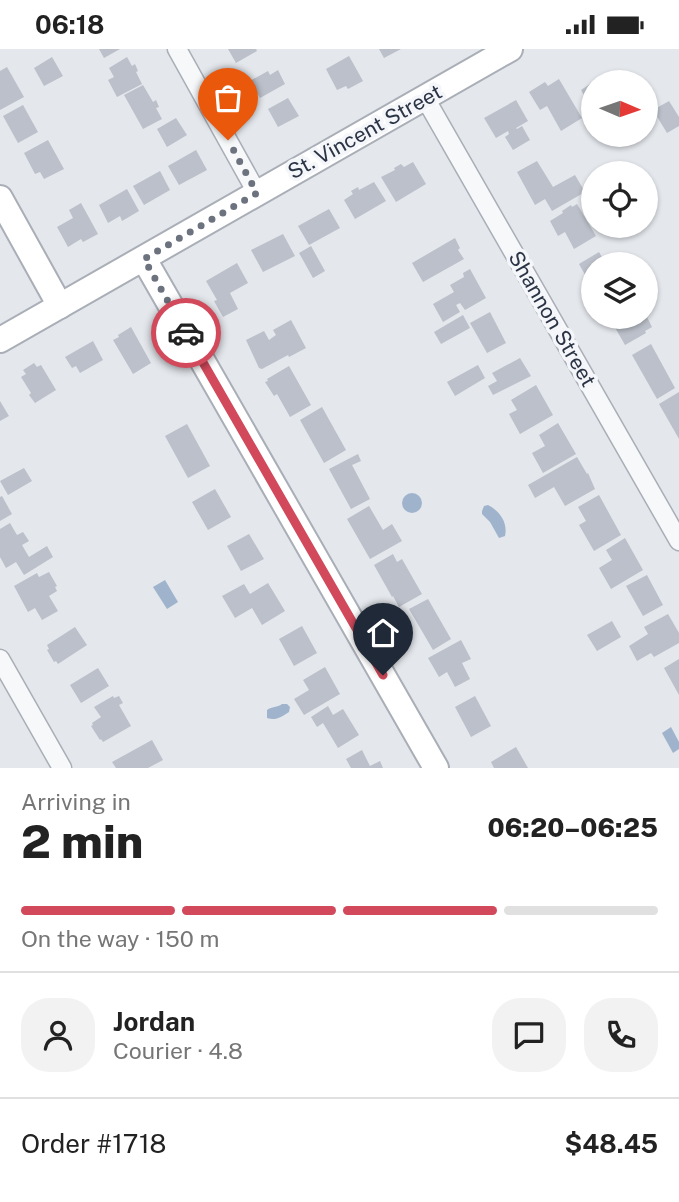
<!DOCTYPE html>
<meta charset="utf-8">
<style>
body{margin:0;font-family:"Public Sans",sans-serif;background:#f2f2f2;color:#222;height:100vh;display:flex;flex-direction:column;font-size:26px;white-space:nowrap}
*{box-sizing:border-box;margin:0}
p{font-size:23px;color:#767676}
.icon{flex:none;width:38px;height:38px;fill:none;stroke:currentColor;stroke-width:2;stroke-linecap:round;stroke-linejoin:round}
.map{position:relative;height:719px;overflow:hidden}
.drawer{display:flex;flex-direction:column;background:#fff;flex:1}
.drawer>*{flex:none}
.needle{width:46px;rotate:92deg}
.buttons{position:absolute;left:581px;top:21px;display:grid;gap:14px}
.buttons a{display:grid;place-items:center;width:77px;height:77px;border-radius:50%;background:#fff;box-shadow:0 2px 5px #0004;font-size:35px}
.pin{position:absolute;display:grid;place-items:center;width:60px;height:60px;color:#fff;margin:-72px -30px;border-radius:50% 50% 50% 0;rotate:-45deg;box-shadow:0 0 7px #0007}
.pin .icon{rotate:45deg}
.courier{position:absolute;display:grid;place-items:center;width:70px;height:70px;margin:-35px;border:5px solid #d1495b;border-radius:50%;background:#fff;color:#222;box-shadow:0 2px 9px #0007}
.summary em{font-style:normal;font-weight:800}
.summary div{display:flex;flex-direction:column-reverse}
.summary{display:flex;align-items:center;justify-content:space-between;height:119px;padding:0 21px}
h1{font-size:46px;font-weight:800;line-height:52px}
.bar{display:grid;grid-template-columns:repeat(4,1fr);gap:10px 7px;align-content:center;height:84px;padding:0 21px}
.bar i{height:9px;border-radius:5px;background:#e0e0e0}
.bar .active{background:#d1495b}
.bar p{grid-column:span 4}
.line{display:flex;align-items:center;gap:18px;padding:0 21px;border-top:2px solid #e0e0e0}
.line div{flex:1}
.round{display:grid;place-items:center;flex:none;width:74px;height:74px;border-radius:28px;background:#f2f2f2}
.status{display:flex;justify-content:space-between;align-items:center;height:49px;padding:0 35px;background:#fff;direction:ltr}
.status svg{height:19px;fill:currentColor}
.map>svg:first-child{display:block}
.water{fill:#9fb4cc}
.building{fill:#bbc0ca}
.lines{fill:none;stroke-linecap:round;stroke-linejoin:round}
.street-casing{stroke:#a9aeb7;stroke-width:21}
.secondary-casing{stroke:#a9aeb7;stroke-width:28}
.street{stroke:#f7f8fa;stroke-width:18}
.secondary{stroke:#fff;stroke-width:24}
.done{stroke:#6c737f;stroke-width:7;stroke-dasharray:0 12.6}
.route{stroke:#d1495b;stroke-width:9}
.labels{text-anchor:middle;stroke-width:7;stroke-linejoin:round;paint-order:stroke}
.street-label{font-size:21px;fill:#2b3445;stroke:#f4f6f9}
</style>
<div class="status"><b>06:18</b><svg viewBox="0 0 49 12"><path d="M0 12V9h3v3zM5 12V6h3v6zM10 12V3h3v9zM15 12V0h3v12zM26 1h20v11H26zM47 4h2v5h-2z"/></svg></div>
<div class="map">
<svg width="679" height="719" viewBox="0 0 679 719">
<rect width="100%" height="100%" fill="#e4e7ec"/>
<g class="water">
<circle cx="412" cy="454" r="10"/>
<path d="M488,456C500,462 508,474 505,487L499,489L490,473L482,465V462L484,457Z"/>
<polygon points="165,531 178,553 167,560 153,538"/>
<path d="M282,655H287L290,658L289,663C281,668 276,672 267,669V661C272,657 277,659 282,655Z"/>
<polygon points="671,678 679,693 679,700 673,704 662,684"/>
</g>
<g class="building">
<polygon points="99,0 120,0 104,9"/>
<polygon points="228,0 256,0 257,2 236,14"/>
<polygon points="379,0 401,0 384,9"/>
<polygon points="349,7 363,32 348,40 346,37 337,41 326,20"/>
<polygon points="52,8 63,27 44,37 34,19"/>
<polygon points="127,8 132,17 135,15 138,22 136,23 142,35 117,48 108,31 114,28 109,19"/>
<polygon points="7,18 24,48 0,61 0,22"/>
<polygon points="278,21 285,35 260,49 253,37 251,38 248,33 268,22 270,26"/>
<polygon points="620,23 625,33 602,33"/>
<polygon points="559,30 582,69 561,82 547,57 540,61 529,43 545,33 548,37"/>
<polygon points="593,33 593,62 581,41"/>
<polygon points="143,36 153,53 156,51 159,58 156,59 162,70 143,80 124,46"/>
<polygon points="288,49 299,67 278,78 268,60"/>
<polygon points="516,51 528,72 516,79 517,80 522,77 530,91 513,101 505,88 509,85 508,82 496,89 484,69"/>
<polygon points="669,52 679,68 679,77 667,84 653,61"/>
<polygon points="23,56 38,83 18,94 3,67"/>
<polygon points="176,69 187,86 167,98 157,80"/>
<polygon points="48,91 64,120 44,130 40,123 35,125 24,104"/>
<polygon points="196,101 207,121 179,136 168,117"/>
<polygon points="537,112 553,138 575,126 585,143 552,162 545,150 535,156 517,123"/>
<polygon points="413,113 426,135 396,153 381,128 395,121 394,119 401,115 404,118"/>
<polygon points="160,122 170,141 144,156 133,137"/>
<polygon points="374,133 386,152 355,170 344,151 353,145 351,142 358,138 359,141"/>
<polygon points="127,140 139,162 122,172 120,167 108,174 99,156"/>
<polygon points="81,154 98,185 83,193 81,190 68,198 57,178 73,169 69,161"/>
<polygon points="577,155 596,187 574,200 565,183 558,187 550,172 563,164 562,162 571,156 572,158"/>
<polygon points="329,160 340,179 309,196 298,177"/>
<polygon points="283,185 295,207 263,223 251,201"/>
<polygon points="455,189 460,199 458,201 464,210 423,233 412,214"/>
<polygon points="311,197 325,222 313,229 299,204"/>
<polygon points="599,203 606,215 593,215 593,240 579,215"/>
<polygon points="237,214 248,234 230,244 238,260 223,268 214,252 217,251 206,232"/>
<polygon points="470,220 486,249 465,261 460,254 456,256 460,263 443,273 433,255 454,243 450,236 464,228 463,224"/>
<polygon points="490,263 506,294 487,304 470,274"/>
<polygon points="463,266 470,279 441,295 434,283"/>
<polygon points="609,268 647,268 652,278 645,282 646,284 625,296"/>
<polygon points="291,271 306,299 289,308 288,306 262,320 259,319 246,291 264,282 269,291 276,286 273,281"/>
<polygon points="131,278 151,314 133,325 113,291 119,288 118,286"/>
<polygon points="93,292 103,311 80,324 76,317 72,319 65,308"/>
<polygon points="651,295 675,339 657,350 632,306"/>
<polygon points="520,309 531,327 493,346 488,337 497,332 492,324"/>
<polygon points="34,314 37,318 41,316 56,341 35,354 29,346 31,344 21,328 26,325 23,321"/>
<polygon points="478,316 485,329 455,347 447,333"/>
<polygon points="289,317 311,356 290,368 277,345 274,347 265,333 268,332 267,330"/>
<polygon points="536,336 553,366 520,385 509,365 517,361 511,351"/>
<polygon points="679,343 679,390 659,355"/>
<polygon points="0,352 9,367 0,372"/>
<polygon points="322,358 346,401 324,414 300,371"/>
<polygon points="558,374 576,405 543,424 532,404 545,397 539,386"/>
<polygon points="187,375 210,417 188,429 165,387"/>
<polygon points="358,405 361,412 352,416 370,450 351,460 329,420"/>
<polygon points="577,408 587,425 588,424 595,440 565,457 554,438 535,449 528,436"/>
<polygon points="24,419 32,432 8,446 0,432"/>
<polygon points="215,440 231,468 208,481 192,453"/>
<polygon points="599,446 621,486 594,502 579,476 586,472 578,458"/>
<polygon points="2,447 12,465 0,472 0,448"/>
<polygon points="369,457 383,481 392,475 402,492 370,510 347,470"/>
<polygon points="10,474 17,486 23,483 29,492 22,496 29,508 47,497 53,508 24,526 16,513 6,519 0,508 0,480"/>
<polygon points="249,485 264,510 241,522 227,497"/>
<polygon points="625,489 643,521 611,540 599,519 612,511 606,501"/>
<polygon points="393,505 397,513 402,510 422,545 399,558 393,547 392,548 374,516"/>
<polygon points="49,523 57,537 55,538 57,542 49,547 58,562 42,571 35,559 28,563 14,537 37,524 39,528"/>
<polygon points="647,526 663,556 643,567 626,537"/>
<polygon points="268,534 285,562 262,576 252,559 235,569 222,547 244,535 250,545"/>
<polygon points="428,550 451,590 433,601 409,560"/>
<polygon points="668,565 679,584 679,594 654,608 651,604 637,612 629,597 648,585 644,578"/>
<polygon points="612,572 621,588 597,602 587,586"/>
<polygon points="302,577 317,604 294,617 279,590"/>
<polygon points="75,578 87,596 58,615 56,612 54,613 47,601 49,600 47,596"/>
<polygon points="461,591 471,610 462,614 470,630 455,638 447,623 439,628 428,609"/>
<polygon points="679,610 679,646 664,619"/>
<polygon points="325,618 340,645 304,666 294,650 309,641 303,631"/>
<polygon points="98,619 109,637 81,654 70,636"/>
<polygon points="113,647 114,649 119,647 123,654 119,656 131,677 103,693 101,690 100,691 91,677 93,676 92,674 101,668 94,658"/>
<polygon points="475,647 491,677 471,688 455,658"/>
<polygon points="328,657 333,666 343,660 359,686 338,699 323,674 317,678 311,668"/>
<polygon points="152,691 163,711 148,719 116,719 112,713"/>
<polygon points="516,698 528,719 494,719 491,713"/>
<polygon points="362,701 370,717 380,712 383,719 351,719 346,710"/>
</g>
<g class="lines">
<defs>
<g id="street">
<polyline points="177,0 257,144"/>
<polyline points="425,49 679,492"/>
<polyline points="0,610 62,719"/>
</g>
<g id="secondary">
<polyline points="0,149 60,257"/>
<polyline points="144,210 436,719"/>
<polyline points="0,291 510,0"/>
</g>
</defs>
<use href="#street" class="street-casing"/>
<use href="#secondary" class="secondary-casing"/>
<use href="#street" class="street"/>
<use href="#secondary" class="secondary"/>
</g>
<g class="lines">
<polyline class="done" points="186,284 144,210 257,144 228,91"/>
<polyline class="route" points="186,284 383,626"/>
</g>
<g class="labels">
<g class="street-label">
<text transform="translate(365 83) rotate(-29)" y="7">St. Vincent Street</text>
<text transform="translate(552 270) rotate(60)" y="7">Shannon Street</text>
</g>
</g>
</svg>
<div class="buttons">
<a><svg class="needle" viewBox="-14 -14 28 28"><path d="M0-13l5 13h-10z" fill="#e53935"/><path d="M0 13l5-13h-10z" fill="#767676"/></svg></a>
<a><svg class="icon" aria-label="locate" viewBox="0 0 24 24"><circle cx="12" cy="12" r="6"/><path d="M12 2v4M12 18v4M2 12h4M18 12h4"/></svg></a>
<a><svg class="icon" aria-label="layers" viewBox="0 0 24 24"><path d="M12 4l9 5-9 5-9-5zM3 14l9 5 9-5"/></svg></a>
</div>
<div class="pin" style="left:228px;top:91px;background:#ea580c"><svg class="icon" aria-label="bag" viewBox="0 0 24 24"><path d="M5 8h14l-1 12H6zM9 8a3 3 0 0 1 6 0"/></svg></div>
<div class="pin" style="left:383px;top:626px;background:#1f2937"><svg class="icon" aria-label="home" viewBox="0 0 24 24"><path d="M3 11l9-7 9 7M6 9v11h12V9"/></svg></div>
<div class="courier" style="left:186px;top:284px"><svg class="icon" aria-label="car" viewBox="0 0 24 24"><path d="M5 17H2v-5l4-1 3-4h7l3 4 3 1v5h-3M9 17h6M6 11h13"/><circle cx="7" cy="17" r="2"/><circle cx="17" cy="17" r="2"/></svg></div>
</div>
<section class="drawer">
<div class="summary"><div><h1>2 min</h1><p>Arriving in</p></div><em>06:20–06:25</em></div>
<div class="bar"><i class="active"></i><i class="active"></i><i class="active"></i><i></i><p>On the way · 150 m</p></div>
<div class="line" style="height:126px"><a class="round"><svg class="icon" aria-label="person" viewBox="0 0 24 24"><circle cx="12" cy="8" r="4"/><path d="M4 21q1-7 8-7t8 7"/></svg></a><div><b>Jordan</b><p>Courier · 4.8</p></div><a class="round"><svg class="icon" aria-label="chat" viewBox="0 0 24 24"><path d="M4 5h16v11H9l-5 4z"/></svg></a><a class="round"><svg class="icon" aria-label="phone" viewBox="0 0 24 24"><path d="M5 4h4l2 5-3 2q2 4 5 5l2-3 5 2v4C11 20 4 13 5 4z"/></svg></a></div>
<div class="line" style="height:91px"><div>Order #1718</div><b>$48.45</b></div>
</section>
